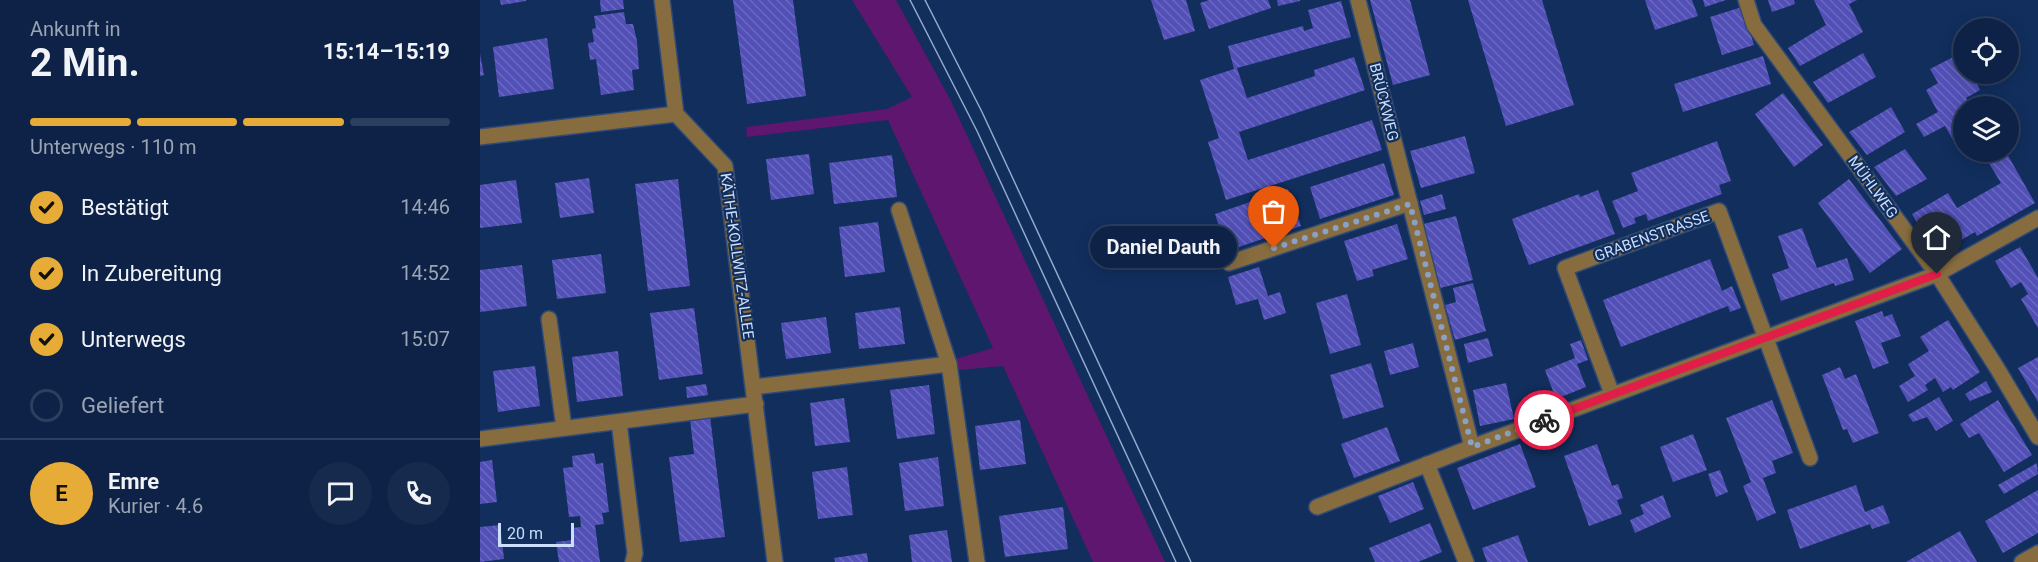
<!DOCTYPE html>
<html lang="de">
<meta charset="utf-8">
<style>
body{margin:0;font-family:Roboto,sans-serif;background:#162a4d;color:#f1f3f6;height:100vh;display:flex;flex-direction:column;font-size:22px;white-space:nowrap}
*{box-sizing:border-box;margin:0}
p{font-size:20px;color:#9aa4b3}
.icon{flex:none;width:33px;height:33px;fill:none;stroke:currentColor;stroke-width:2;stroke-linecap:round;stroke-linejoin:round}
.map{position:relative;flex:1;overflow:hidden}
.panel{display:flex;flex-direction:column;background:#0d2246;width:480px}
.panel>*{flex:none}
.buttons{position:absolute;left:1473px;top:18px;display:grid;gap:12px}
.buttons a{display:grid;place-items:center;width:66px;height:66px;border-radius:50%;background:#0d2246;box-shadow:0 3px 15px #0003,0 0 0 2px #2d3f5f;font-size:30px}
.scale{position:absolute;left:18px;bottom:15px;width:76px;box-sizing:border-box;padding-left:6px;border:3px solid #cbdefc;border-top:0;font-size:16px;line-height:21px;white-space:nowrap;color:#cbdefc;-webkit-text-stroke:4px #112e5d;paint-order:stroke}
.pin{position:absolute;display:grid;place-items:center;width:51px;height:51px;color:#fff;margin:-62px -26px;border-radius:50% 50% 50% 0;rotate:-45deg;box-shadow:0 0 6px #0007}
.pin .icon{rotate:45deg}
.courier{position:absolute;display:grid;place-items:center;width:60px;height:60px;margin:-30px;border:4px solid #e11d48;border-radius:50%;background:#fff;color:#222;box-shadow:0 2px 8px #0007}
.bubble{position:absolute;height:42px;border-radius:21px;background:#0d2246;box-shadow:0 3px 15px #0003,0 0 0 2px #2d3f5f;font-size:20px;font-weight:700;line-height:42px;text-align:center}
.head em{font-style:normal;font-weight:700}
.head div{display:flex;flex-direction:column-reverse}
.head{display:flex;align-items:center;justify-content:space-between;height:102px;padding:0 30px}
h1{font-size:39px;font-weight:700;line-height:45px}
.bar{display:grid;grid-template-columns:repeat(4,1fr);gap:9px 6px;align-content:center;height:72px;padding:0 30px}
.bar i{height:8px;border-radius:4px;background:#2d3f5f}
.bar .selected{background:#e7ac37}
.bar p{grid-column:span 4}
.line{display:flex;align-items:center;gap:15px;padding:0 30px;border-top:2px solid #2d3f5f}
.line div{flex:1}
.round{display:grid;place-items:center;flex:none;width:63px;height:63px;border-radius:32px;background:#162a4d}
ol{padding:0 30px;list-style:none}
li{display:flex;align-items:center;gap:18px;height:66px}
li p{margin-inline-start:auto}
li .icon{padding:6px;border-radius:50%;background:#e7ac37;color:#111;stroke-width:4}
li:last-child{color:#9aa4b3}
li i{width:33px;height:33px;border:3px solid #2d3f5f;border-radius:50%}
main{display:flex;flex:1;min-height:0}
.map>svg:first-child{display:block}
.park{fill:#5e166e}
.building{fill:url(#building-back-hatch)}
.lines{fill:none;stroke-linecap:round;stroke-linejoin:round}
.minor-casing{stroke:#2f4a76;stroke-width:18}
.minor{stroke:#866c3f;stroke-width:15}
.tram{stroke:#93a9cc;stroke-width:1.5}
.done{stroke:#8aa0c4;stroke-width:6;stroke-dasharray:0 10.8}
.route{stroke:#e11d48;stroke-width:8}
.labels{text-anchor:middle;stroke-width:4.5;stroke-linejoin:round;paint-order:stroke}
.street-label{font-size:15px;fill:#cbdefc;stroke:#112e5d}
</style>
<main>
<section class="panel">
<div class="head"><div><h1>2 Min.</h1><p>Ankunft in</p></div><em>15:14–15:19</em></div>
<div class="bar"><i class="selected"></i><i class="selected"></i><i class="selected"></i><i></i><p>Unterwegs · 110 m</p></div>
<ol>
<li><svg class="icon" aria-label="check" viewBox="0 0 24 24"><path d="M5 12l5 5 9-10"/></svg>Bestätigt<p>14:46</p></li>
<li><svg class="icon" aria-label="check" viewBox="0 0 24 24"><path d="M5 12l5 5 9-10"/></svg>In Zubereitung<p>14:52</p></li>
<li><svg class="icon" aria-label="check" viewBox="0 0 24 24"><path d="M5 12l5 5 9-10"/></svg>Unterwegs<p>15:07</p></li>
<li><i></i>Geliefert</li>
</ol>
<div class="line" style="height:108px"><b class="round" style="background:#e7ac37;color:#111">E</b><div><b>Emre</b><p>Kurier · 4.6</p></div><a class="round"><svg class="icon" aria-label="chat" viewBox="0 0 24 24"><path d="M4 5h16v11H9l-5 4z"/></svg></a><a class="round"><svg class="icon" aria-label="phone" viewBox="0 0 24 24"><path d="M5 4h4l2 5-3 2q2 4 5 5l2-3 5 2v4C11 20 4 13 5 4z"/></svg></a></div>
</section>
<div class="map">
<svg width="1558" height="562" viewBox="0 0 1558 562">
<defs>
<pattern id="building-back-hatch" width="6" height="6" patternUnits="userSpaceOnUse" patternTransform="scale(1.5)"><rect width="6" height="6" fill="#5250b6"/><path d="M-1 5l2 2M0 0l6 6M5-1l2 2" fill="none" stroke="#6a69c1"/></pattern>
</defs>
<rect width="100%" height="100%" fill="#112e5d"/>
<polygon class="park" points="372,0 416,0 471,101 685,562 613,562 523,366 479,370 475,359 513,348 408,120 267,137 266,127 407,109 432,97"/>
<g class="building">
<polygon points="20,0 46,0 46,1 21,5"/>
<polygon points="120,0 143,0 144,9 121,12"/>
<polygon points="253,0 313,0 326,96 267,104"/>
<polygon points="671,0 706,0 715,31 684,40"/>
<polygon points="729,0 788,0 791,8 729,29 720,3"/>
<polygon points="797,0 820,0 820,1 798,6"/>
<polygon points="890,0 930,0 950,75 913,85"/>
<polygon points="988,0 1062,0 1094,105 1026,126"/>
<polygon points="1165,0 1212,0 1218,16 1175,30"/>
<polygon points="1223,0 1246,0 1225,7"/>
<polygon points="1288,0 1314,0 1315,4 1292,12"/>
<polygon points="1334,0 1377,0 1369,4 1383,32 1320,66 1308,48 1346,25"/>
<polygon points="861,1 871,37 757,68 767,98 835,76 834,70 874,57 885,90 759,132 768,160 892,120 902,150 746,200 728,142 739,138 720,80 754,69 748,46 823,26 824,31 833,28 828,10"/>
<polygon points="1262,7 1274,45 1242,55 1230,17"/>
<polygon points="144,12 146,24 153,24 157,41 159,69 152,70 154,90 121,95 116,59 110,60 108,43 114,42 112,29 116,28 114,16"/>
<polygon points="67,38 74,89 19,97 13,47"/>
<polygon points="1383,53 1396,77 1348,103 1333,82"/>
<polygon points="1481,53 1484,58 1484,74 1492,74 1500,90 1486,98 1491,106 1484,106 1484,146 1478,149 1465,126 1444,137 1436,124 1458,112 1446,90 1458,83 1450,69"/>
<polygon points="0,54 4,75 0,76"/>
<polygon points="1283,56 1291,84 1203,112 1194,84"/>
<polygon points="1303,93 1343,145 1314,167 1275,114"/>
<polygon points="1411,107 1425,132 1387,155 1369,132"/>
<polygon points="985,136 995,173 941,188 930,151"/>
<polygon points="1237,141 1251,181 1239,185 1242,194 1168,221 1166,214 1154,218 1156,223 1143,228 1132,201 1158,191 1151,173"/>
<polygon points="1425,149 1447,179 1416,196 1394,167"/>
<polygon points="1502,152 1526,152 1555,203 1497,236 1495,232 1462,251 1446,224 1440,228 1432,214 1468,193 1477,208 1521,183"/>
<polygon points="329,154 334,194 291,200 286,159"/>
<polygon points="412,155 417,197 354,204 349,163"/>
<polygon points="904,163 914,195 840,219 830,187"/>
<polygon points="109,178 114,213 80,218 75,183"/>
<polygon points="198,179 210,286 168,291 155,184"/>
<polygon points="1369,179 1422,249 1390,273 1338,203"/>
<polygon points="36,180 42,223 0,228 0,185"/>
<polygon points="808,189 821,226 747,251 735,214"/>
<polygon points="1118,190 1135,234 1049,265 1032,219 1099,194 1100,197"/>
<polygon points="962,194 966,209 944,215 940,201"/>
<polygon points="976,216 993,280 960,288 943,224"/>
<polygon points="398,222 405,272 365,277 359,227"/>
<polygon points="917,224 928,259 892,270 894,276 877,281 864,241"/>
<polygon points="1322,228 1337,268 1367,258 1374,280 1355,286 1354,283 1301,301 1292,274 1309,268 1298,236"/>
<polygon points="1540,247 1558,278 1558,328 1541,299 1548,294 1541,282 1531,288 1515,261"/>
<polygon points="121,254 126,293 77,299 72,260"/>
<polygon points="1230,259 1242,291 1252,286 1261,308 1250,312 1248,306 1141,347 1123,300"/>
<polygon points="42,265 47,306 0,312 0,270"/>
<polygon points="779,267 788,296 800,292 806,313 784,320 778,299 756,305 748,277"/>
<polygon points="993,283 1006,331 975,340 965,305 976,302 973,288"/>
<polygon points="867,294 881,345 850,354 836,303"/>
<polygon points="420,307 425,344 379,349 375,313"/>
<polygon points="214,308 223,374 179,380 170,313"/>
<polygon points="1402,311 1404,317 1412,314 1421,336 1401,343 1409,363 1393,369 1375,321"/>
<polygon points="346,317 351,353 306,359 301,323"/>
<polygon points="1468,320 1500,372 1473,390 1471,387 1463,392 1455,378 1445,385 1448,390 1428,402 1419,386 1435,376 1428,364 1449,351 1440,337"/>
<polygon points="1008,338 1013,356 988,363 984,344"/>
<polygon points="1101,340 1108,360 1097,364 1106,387 1076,399 1065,370 1095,358 1090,344"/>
<polygon points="933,343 939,367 910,375 904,351"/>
<polygon points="138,351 143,396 97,402 92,357"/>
<polygon points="1558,357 1558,402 1538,368"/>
<polygon points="891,363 904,407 863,419 850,375"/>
<polygon points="55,366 60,406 18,412 13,371"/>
<polygon points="1360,367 1365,379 1376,374 1399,433 1373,443 1367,429 1363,430 1342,375"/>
<polygon points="1506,381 1512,392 1490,401 1485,394"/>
<polygon points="1026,383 1034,419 1000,426 993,390"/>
<polygon points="226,384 228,395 207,398 206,387"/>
<polygon points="449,385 455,434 417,439 410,390"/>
<polygon points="1459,397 1473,421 1456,431 1447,417 1433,422 1428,415"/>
<polygon points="364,398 370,442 335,446 330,403"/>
<polygon points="1292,400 1313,453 1292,461 1296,473 1283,478 1296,513 1277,521 1263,486 1271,482 1246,418"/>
<polygon points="1518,400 1552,455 1524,472 1499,433 1489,438 1480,424"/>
<polygon points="230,416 245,537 200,542 189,457 214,454 210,419"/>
<polygon points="540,420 546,464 500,470 495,426"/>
<polygon points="907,427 920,461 874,478 861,444"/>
<polygon points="1213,434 1227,470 1193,482 1180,447"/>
<polygon points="1040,444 1056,487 993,510 977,468"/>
<polygon points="1117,444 1132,486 1138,484 1143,498 1137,500 1142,514 1109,526 1084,456"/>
<polygon points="114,453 116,464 123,463 129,512 122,513 124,524 115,525 120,562 79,562 76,542 93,540 92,528 101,527 100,516 89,517 83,468 93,467 92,456"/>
<polygon points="458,457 464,506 425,511 419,463"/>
<polygon points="12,460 17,502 0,504 0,462"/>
<polygon points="1557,463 1558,474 1524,494 1518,485"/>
<polygon points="367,467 373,515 338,519 332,472"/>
<polygon points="1240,470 1248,492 1236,497 1228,474"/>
<polygon points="933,482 944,509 910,523 898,496"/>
<polygon points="1376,485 1385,512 1403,505 1410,523 1392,529 1390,524 1320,549 1307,510"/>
<polygon points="1558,490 1558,533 1523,553 1505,521"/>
<polygon points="1183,495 1191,517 1155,533 1150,520 1164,514 1160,505"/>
<polygon points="583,507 588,549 525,557 519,516"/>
<polygon points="950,523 962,552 938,562 895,562 889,548"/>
<polygon points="20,525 24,559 0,562 0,527"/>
<polygon points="467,530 472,562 432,562 429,535"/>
<polygon points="1480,531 1497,562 1426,562 1450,548"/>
<polygon points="1038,535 1048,562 1007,562 1002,548"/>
<polygon points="387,553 388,562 355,562 354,558"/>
</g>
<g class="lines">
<defs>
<g id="minor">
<polyline points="182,0 196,114 245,166 295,562"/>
<polyline points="878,0 992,447"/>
<polyline points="1266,0 1274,25 1457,274 1517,368 1558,437"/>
<polyline points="0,137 196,114"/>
<polyline points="419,210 469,364 497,562"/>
<polyline points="749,263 930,203"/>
<polyline points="69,319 84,428"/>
<polyline points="274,387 469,364"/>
<polyline points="1132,394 1085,268 1239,211 1330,458"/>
<polyline points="139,422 155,553 153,562"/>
<polyline points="0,439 276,404"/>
<polyline points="947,464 986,562"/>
<polyline points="837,507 992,447 1457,274 1558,218"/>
<polyline points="1542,562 1558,553"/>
</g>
</defs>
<use href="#minor" class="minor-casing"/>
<use href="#minor" class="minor"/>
<g class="tram">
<polyline points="430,0 497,131 696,562"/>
<polyline points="445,0 502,112 711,562"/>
</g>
</g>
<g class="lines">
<polyline class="done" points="794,248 930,204 992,447 1064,420"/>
<polyline class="route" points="1064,420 1457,274"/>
</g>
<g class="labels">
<g class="street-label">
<text transform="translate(904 102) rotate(76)" y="5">BRÜCKWEG</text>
<text transform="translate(1393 187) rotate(54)" y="5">MÜHLWEG</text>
<text transform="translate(1172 236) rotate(-20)" y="5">GRABENSTRASSE</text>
<text transform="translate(257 256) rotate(82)" y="5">KÄTHE-KOLLWITZ-ALLEE</text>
</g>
</g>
</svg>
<div class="buttons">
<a><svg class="icon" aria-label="locate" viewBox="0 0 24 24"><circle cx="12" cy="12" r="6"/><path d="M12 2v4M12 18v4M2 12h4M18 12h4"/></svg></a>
<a><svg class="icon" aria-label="layers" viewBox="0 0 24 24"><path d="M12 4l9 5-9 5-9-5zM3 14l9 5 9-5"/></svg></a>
</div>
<div class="scale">20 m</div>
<div class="pin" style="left:794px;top:248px;background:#ea580c"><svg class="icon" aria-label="bag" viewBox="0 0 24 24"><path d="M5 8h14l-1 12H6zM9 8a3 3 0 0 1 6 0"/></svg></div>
<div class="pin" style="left:1457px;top:274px;background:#1f2937"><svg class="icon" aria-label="home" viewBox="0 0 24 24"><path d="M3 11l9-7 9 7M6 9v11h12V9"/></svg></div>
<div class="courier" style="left:1064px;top:420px"><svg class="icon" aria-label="bike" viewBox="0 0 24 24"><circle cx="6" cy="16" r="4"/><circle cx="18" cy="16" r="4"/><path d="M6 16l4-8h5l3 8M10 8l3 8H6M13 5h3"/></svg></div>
<div class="bubble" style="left:610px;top:226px;width:147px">Daniel Dauth</div>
</div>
</main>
